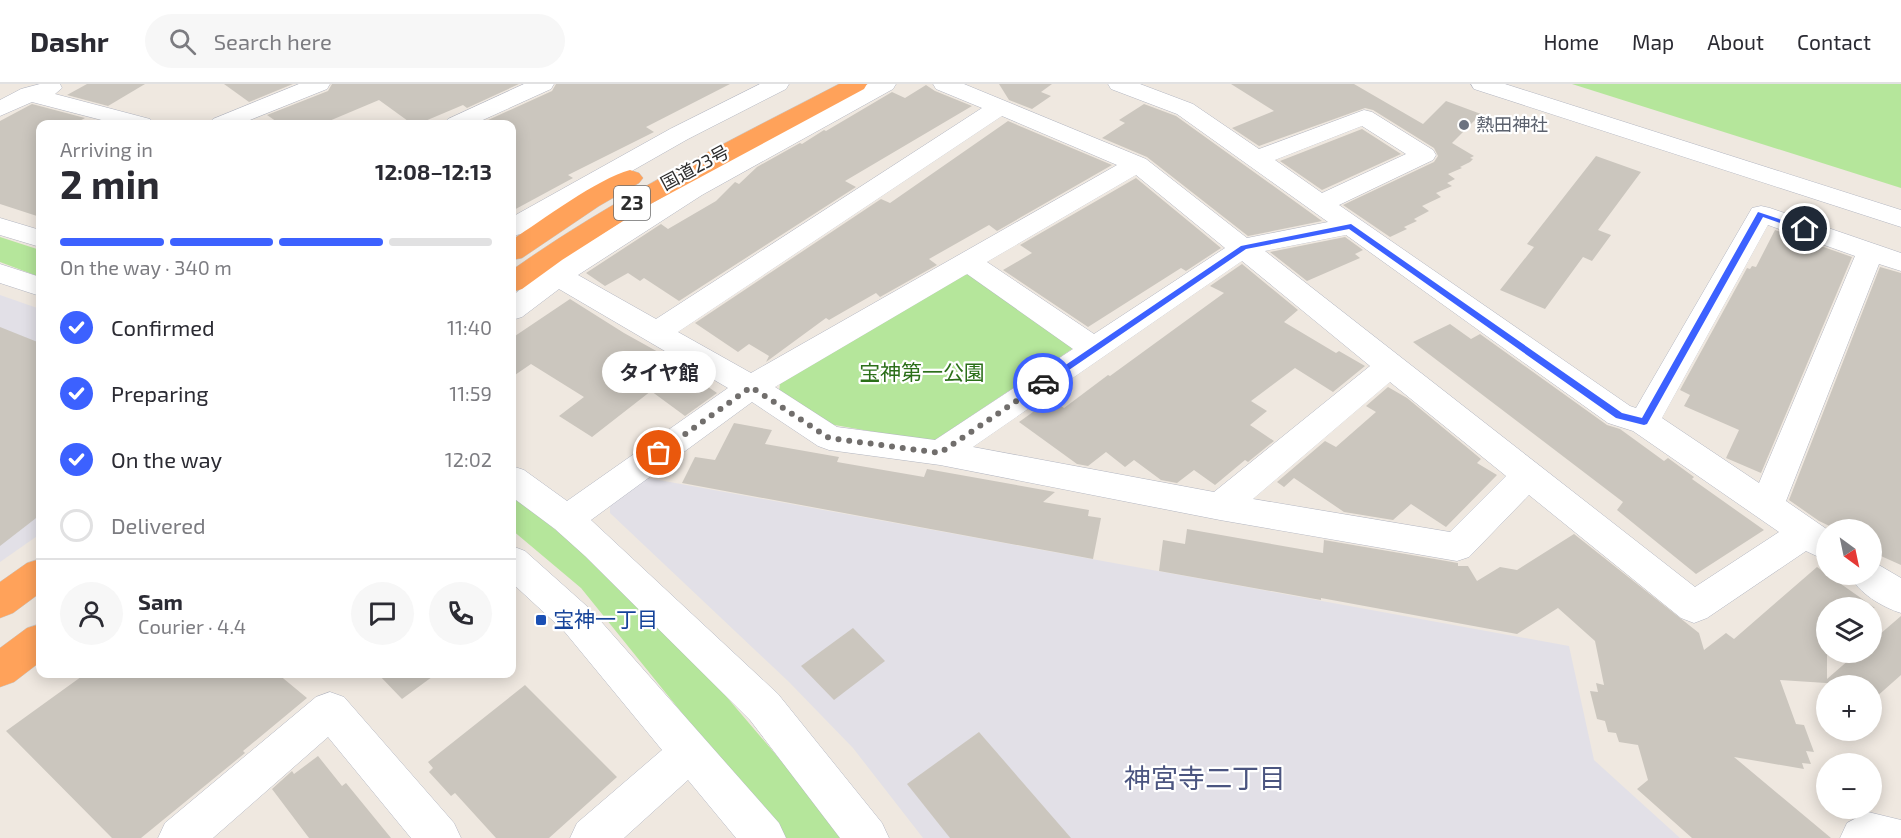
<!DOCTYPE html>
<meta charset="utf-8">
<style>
body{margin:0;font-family:"Exo 2","Noto Sans JP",sans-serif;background:#f7f7f7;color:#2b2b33;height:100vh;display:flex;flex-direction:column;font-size:22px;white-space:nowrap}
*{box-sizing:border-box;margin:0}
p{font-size:20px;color:#7c7c81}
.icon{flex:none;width:33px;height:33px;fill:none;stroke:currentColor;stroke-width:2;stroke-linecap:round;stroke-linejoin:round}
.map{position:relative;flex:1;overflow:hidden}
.panel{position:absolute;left:36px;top:36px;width:480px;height:558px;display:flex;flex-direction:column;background:#fff;border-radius:12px;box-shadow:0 3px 15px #0003}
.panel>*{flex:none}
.needle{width:39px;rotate:147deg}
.fabs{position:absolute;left:1816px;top:435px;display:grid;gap:12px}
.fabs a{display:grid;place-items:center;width:66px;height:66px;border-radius:50%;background:#fff;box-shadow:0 3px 15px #0003;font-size:30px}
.pin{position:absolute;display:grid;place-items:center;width:51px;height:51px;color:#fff;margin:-26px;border:3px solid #fff;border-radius:50%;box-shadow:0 2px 6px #0007}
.courier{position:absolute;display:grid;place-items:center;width:60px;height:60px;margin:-30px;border:4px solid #3c61ff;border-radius:50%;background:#fff;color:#222;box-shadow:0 2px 8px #0007}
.bubble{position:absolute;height:42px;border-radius:21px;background:#fff;box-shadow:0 3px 15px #0003;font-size:20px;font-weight:700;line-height:42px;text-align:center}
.head em{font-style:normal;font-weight:700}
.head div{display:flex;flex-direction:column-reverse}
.head{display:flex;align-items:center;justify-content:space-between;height:102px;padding:0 24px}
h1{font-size:39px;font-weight:700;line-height:45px}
.bar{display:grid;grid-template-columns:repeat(4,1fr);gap:9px 6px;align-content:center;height:72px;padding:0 24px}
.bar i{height:8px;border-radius:4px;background:#e1e1e2}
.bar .active{background:#3c61ff}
.bar p{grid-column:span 4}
.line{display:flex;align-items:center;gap:15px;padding:0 24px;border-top:2px solid #e1e1e2}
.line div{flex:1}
.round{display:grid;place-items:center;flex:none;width:63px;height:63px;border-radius:32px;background:#f7f7f7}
ol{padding:0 24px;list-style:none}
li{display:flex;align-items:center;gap:18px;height:66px}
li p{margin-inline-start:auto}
li .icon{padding:6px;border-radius:50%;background:#3c61ff;color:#fff;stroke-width:4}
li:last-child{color:#7c7c81}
li i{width:33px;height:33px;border:3px solid #e1e1e2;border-radius:50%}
header{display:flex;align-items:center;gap:36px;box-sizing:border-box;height:84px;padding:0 30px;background:#fff;border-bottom:2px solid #e1e1e2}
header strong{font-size:28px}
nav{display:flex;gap:33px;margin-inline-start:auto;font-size:21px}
.search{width:420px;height:54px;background:#f7f7f7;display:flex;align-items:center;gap:15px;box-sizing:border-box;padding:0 21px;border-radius:33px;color:#7c7c81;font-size:22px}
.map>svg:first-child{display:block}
.industrial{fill:#e2e0e7}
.green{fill:#b5e69b}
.building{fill:#cbc6be}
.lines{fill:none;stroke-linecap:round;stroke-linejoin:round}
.minor-casing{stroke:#b3b6c1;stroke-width:1}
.highway-casing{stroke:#c8c8c8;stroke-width:1}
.minor{fill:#fff;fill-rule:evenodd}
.highway{fill:#ffa25a;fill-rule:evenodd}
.route{fill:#3c61ff}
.done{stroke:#716e6c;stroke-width:6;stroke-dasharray:0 10.8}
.worship-dot{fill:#6b7280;stroke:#fff;stroke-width:2}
.transit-dot{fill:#1a4fb4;stroke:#fff;stroke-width:2}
.labels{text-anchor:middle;stroke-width:4.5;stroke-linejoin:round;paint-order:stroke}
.far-worship-label{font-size:18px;fill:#5b616d;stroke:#fff;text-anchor:start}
.far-street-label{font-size:18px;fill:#2d2d2d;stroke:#fff}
.shield{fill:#fff;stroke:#6c6c6c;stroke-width:1.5}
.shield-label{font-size:20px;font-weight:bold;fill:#2d2d2d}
.park-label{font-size:21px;fill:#2b6f19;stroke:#fff}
.transit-label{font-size:21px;fill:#164399;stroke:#fff;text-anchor:start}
.near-neighbourhood-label{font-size:27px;fill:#4b5580;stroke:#fff}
</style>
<header>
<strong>Dashr</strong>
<div class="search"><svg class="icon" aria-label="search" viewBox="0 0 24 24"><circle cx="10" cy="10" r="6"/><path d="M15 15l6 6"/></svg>Search here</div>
<nav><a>Home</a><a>Map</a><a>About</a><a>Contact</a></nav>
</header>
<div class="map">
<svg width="1901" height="754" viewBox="0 0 1901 754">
<rect width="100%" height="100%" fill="#efe8e0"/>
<g class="industrial">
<polygon points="0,211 40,225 40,450 0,478"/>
<polygon points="648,394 1569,562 1594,676 1680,754 923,754 853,664 789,598 610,429 610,421"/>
</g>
<g class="green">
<polygon points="1572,0 1901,0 1901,104"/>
<polygon points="0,153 40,166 40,193 0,178"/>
<polygon points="973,190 1069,257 1072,265 932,358 829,340 779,309 780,299 963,191"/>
<polygon points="512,410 586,471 725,611 847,754 783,754 581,504 512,446"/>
</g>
<g class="building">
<polygon points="87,0 145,0 108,22 67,11"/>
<polygon points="224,0 293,0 249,18"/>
<polygon points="332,0 519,0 467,24 463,21 418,40 408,37 379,16 322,40 280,40 267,31 328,7"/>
<polygon points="556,0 730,0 646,43 654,48 568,91 573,94 512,127 512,40 491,40 486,37 552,7"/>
<polygon points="999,0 1052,0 1041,8 1051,12 1032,25 1009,16"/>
<polygon points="1231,0 1354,0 1423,40 1446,17 1481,30 1452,59 1474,72 1470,74 1473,75 1470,78 1460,83 1462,84 1448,90 1455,95 1447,99 1452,102 1436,109 1441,113 1422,122 1429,127 1414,135 1417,137 1404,143 1407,145 1390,153 1343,121 1434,78 1438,72 1434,64 1373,26 1365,24 1259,62 1232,44 1274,27"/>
<polygon points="926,1 935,7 972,22 845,97 856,103 679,217 644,194 640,197 628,189 605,202 586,189 661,140 668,145 716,117 735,98 739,100 757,83 800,59 802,60 824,46 826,47 892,8 905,14"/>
<polygon points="32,20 85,34 74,40 40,40 40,133 0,120 0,37"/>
<polygon points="1144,20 1176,32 1322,137 1248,152 1147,73 1102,54 1125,39 1119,36"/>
<polygon points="1008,37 1112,81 997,147 989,141 929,175 937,181 880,213 876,209 829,236 826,234 766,278 769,272 749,260 738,268 695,239 881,115 890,119"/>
<polygon points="1362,45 1401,70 1322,106 1280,77"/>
<polygon points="1596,72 1641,88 1598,146 1611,151 1592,177 1583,173 1545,225 1500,206 1534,163 1527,160"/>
<polygon points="1136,94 1221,164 1186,187 1181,184 1088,243 1003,186 1032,169 1020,161"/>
<polygon points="1775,146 1852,173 1761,389 1726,374 1739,346 1684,322 1690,311 1680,306 1747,184 1750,185 1752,182 1756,183"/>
<polygon points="1345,153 1363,166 1355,170 1360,174 1307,197 1270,168"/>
<polygon points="1242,180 1298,226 1284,238 1336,269 1339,267 1365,282 1333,308 1295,284 1251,317 1267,327 1250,341 1274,357 1248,378 1245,376 1215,401 1194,386 1177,399 1161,396 1134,376 1125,383 1106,368 1088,382 1077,380 1019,338 1051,315 1064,324 1108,291 1110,292 1224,209 1210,202"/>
<polygon points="1880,183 1901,189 1901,481 1872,468 1872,446 1838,446 1819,437 1789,416"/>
<polygon points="570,215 624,249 703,293 698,296 717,309 685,332 651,307 592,353 559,332 584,313 531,280 512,293 512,254"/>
<polygon points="1450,240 1471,255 1480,250 1607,341 1620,345 1664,377 1668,374 1694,393 1692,395 1764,446 1696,490 1617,426 1623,418 1413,258"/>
<polygon points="0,243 40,259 40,431 0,462"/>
<polygon points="1388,303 1407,314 1481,375 1477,379 1497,391 1446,443 1411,420 1393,436 1344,428 1294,394 1284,403 1277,398 1325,357 1336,363 1376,328 1366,322"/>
<polygon points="734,339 772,346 765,360 839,373 837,378 924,393 927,385 1055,408 1043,418 1089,426 1088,432 1101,434 1093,475 682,399 695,373 715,376"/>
<polygon points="1187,445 1323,469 1324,456 1458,479 1458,482 1468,482 1477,497 1500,483 1517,486 1574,450 1699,549 1704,566 1726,549 1734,555 1817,483 1875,524 1827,524 1827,595 1858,568 1872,568 1872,557 1901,532 1901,591 1875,614 1872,612 1872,602 1780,596 1796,640 1804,641 1814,668 1806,667 1811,680 1802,679 1804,685 1734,673 1831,754 1692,754 1637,705 1648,696 1638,661 1619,658 1616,649 1608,648 1605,637 1597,635 1590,607 1598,608 1596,599 1604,601 1595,557 1558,524 1517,550 1321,514 1321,516 1159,487 1163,456 1185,460"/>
<polygon points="853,544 885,577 834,616 801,582"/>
<polygon points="85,590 278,590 307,614 243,667 245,669 141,754 112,754 6,647"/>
<polygon points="378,590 436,590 402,615"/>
<polygon points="525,601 617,693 549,754 496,754 455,709 451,712 429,688 433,684 428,678"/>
<polygon points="979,648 1071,754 950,754 907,700"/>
<polygon points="318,672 342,702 346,699 391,754 309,754 272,705 292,687 294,690"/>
</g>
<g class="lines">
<defs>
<g id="minor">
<polygon points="40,0 60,0 62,4 55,10 150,35 154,40 117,40 32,18 0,32 0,16 21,5"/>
<polygon points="299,0 330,0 327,5 240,40 209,40 213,35"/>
<polygon points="524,0 554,0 551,5 474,40 444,40 448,35"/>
<polygon points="760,0 789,0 786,5 688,55 521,150 512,152 512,133 670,45"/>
<path d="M868,0H896L893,5L702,111L578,191L656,235L982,24L936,5L933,0H964L1146,75L1247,154L1328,138L1177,30L1111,5L1108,0H1140L1193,20L1259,65L1364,26L1372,28L1433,66L1436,71L1433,76L1339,121L1630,322L1636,324L1752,124L1761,122L1770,124L1901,169V187L1879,180L1786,417L1828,446L1827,477L1806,467L1707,534L1694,539L1681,534L1529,411L1469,473L1457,477L1220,436L940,381L829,366L818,362L752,318L591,436L778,610L882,739L889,754H840L750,636L585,472L555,445L512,413V382L524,386L567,417L728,304L559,205L522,233L512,236V212L546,185L637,128L732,73ZM1002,32L1117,81L751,289L678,248ZM1362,42L1406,70L1322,109L1275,76ZM1136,91L1225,164L1094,250L987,178ZM1768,141L1855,172L1759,399L1662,334ZM1346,151L1608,339L1633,347L1779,448L1695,503L1265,167ZM1242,177L1370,282L1214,408L973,363ZM967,190L1073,265L935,356L837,343L775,303ZM1390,298L1506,392L1450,448L1253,415Z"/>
<polygon points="1471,0 1505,0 1901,126 1901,143 1474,5"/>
<polygon points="0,134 40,146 40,163 0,151"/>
<polygon points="0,180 40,193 40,212 0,199"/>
<polygon points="512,462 525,467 590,525 779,739 786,754 736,754 688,696 624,754 570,754 577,739 662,666 564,547 512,499"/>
<path d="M1872,477L1901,494V529C1882,523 1858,509 1849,490H1872Z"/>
<polygon points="330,608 344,613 454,739 461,754 411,754 328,653 213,754 158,754 165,739 316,613"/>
<polygon points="1868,728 1901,736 1901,754 1840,754 1847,739"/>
</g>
<g id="highway">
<path d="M839,0H867L864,5L645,123L562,176L522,205L512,208V186C615,113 727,58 839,0Z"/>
<path d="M630,86L639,89L643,94L639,99L599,122L522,174L512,176V156C542,136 597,95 630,86Z"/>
<polygon points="40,475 40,509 13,529 0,534 0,498 27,479"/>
<polygon points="40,540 40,578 14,598 0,603 0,564 27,544"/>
</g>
</defs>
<use href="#minor" class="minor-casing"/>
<use href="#highway" class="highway-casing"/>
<use href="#minor" class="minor"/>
<use href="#highway" class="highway"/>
</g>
<polygon class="route" points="1758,128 1809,145 1802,147 1763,133 1647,340 1644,341 1616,334 1349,145 1246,165 1047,301 1043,302 1039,299 1241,162 1351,140 1622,329 1642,334"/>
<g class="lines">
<polyline class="done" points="659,369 751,303 829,354 940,369 1043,299"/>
</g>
<circle class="worship-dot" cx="1464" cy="41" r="6"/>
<rect class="transit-dot" x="535" y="530" width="12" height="12" rx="3"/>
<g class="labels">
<g class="far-worship-label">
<text x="1476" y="47">熱田神社</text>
</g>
<g class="far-street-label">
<text transform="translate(695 84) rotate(-28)" y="6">国道23号</text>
</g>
<rect class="shield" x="614" y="102" width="36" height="34" rx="4.5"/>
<g class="shield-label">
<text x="632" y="126">23</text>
</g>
<g class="park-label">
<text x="922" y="296">宝神第一公園</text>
</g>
<g class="transit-label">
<text x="553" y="543">宝神一丁目</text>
</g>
<g class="near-neighbourhood-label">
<text x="1205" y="704">神宮寺二丁目</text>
</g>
</g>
</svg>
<div class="fabs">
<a><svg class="needle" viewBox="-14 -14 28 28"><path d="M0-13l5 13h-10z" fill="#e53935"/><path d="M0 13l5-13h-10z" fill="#7c7c81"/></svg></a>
<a><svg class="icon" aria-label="layers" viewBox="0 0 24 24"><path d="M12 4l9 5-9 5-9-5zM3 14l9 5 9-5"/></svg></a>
<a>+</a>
<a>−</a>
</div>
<div class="pin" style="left:659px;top:369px;background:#ea580c"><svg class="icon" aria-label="bag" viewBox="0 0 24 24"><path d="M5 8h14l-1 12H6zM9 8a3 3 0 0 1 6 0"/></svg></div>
<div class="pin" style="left:1805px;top:145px;background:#1f2937"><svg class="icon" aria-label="home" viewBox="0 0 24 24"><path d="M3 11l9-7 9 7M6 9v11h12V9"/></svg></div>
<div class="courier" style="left:1043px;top:299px"><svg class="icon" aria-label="car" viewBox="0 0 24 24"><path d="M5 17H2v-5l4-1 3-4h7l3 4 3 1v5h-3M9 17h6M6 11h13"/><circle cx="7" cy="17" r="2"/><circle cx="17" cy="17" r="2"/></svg></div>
<div class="bubble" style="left:602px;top:267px;width:114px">タイヤ館</div>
<section class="panel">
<div class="head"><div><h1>2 min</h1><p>Arriving in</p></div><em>12:08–12:13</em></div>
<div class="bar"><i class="active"></i><i class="active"></i><i class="active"></i><i></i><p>On the way · 340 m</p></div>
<ol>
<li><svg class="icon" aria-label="check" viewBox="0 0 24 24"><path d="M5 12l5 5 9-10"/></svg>Confirmed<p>11:40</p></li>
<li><svg class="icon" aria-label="check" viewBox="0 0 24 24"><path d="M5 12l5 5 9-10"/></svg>Preparing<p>11:59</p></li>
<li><svg class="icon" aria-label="check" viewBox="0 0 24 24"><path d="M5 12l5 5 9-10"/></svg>On the way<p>12:02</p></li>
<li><i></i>Delivered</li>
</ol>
<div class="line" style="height:108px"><a class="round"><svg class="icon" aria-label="person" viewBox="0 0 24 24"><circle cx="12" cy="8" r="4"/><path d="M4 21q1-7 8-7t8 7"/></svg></a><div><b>Sam</b><p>Courier · 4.4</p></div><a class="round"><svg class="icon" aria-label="chat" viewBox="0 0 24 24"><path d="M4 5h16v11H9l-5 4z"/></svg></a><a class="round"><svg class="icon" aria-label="phone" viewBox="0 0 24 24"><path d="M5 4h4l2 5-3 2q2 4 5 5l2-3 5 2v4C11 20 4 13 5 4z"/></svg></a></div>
</section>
</div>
